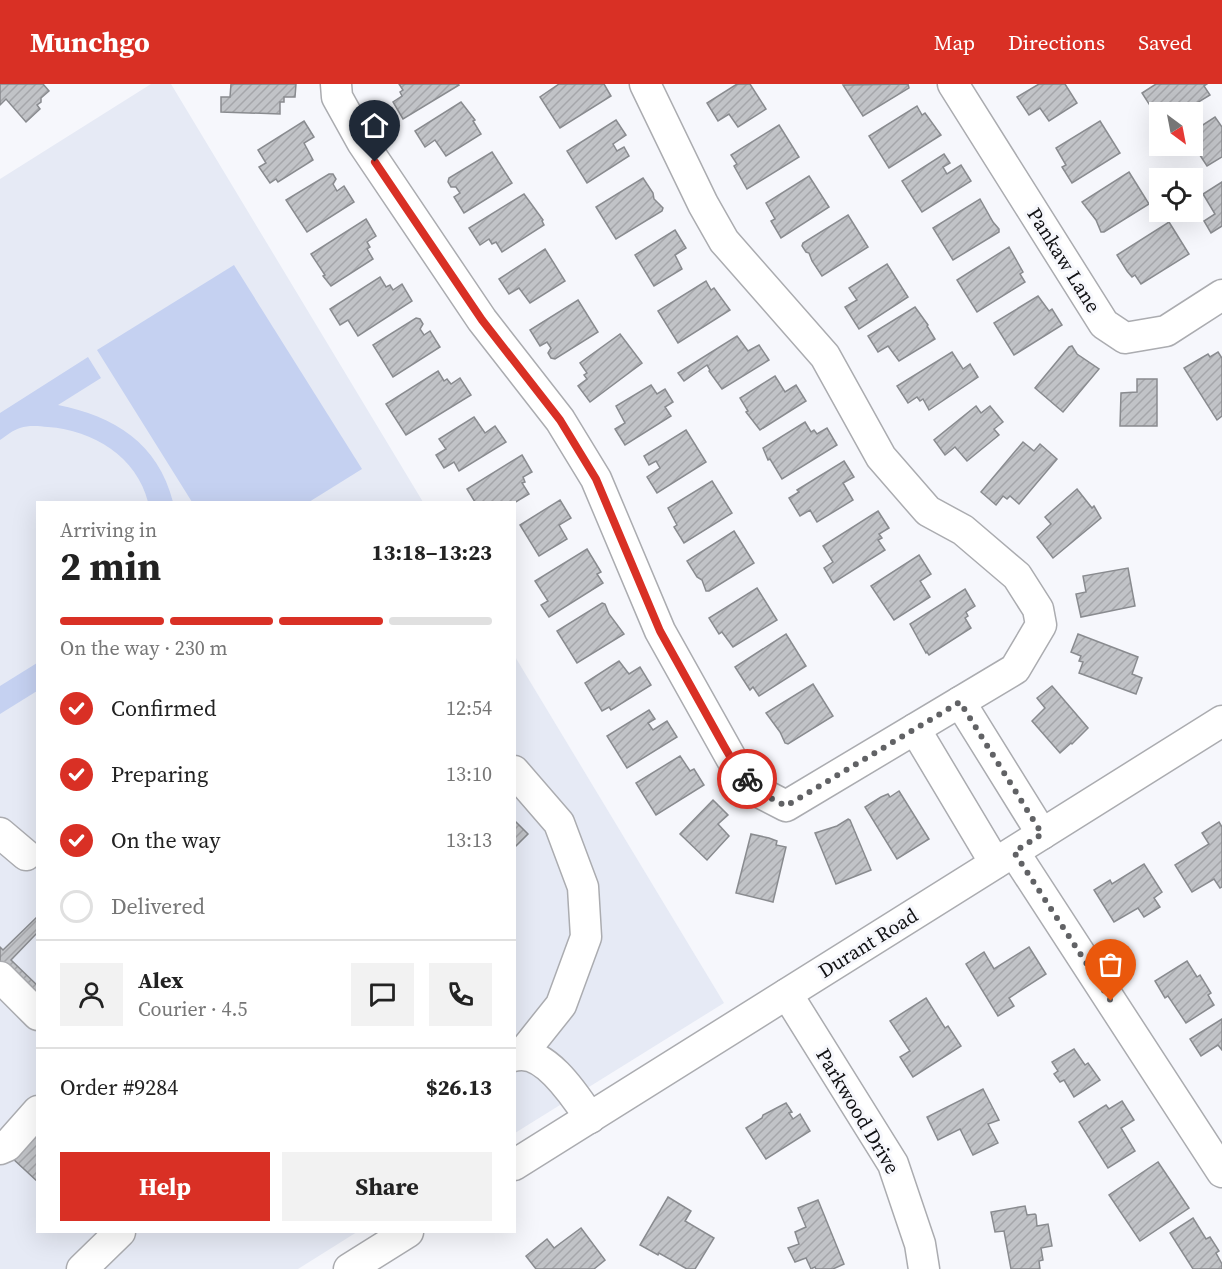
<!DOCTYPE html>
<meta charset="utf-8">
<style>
body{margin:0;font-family:"Source Serif 4",serif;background:#f2f2f2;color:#222;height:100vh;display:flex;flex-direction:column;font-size:22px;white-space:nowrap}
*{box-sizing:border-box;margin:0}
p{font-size:20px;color:#767676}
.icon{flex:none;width:33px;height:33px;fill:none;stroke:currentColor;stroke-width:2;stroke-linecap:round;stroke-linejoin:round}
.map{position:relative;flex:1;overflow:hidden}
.side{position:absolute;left:36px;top:417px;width:480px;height:732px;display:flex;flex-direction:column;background:#fff;border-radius:0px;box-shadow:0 6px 24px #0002}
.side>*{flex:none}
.needle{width:39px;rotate:148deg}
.tools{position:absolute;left:1149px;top:18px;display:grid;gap:12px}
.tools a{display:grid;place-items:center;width:54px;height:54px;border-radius:0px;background:#fff;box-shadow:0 6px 24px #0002;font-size:30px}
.pin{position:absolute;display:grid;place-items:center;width:51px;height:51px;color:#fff;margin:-62px -26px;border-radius:50% 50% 50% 0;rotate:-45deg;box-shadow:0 0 6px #0007}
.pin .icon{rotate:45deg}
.courier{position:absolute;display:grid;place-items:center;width:60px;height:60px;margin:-30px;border:4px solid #d93025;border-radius:50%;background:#fff;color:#222;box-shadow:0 2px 8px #0007}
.summary em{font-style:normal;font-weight:700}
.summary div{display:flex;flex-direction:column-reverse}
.summary{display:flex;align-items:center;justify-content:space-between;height:102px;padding:0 24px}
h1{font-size:39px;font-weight:700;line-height:45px}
.bar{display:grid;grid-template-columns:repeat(4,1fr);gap:9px 6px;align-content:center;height:72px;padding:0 24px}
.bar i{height:8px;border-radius:4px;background:#e0e0e0}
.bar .current{background:#d93025}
.bar p{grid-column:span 4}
.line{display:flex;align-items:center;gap:15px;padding:0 24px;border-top:2px solid #e0e0e0}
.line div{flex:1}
.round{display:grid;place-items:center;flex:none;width:63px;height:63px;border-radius:0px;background:#f2f2f2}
ol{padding:0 24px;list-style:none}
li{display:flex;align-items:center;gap:18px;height:66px}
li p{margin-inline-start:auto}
li .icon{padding:6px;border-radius:50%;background:#d93025;color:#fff;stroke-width:4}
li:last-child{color:#767676}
li i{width:33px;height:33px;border:3px solid #e0e0e0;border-radius:50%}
.primary-button{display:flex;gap:12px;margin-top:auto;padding:12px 24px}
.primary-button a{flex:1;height:69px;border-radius:0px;background:#d93025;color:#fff;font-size:24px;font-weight:700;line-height:69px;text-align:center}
.primary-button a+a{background:#f2f2f2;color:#222}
header{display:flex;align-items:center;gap:36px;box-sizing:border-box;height:84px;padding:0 30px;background:#d93025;color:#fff}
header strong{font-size:28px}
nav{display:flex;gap:33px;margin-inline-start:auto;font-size:21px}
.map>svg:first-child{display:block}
.built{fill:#e6eaf5}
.green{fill:#c5d1f1}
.building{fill:url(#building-hatch);stroke:#898b8f;stroke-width:1.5}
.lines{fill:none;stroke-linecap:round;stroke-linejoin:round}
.minor-casing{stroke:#abacb0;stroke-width:33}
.minor{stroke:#fff;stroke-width:30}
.done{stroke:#616265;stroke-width:6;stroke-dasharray:0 10.8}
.route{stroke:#d93025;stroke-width:8}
.labels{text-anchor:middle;stroke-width:6;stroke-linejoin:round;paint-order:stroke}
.street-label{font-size:20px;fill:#111113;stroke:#f6f7fc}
</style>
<header>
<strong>Munchgo</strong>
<nav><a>Map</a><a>Directions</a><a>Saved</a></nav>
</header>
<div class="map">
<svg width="1222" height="1185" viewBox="0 0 1222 1185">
<defs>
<pattern id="building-hatch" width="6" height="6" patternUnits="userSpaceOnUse" patternTransform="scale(1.5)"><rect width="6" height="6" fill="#c1c3c7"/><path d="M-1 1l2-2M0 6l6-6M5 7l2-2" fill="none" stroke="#a5a6aa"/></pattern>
</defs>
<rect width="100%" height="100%" fill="#f6f7fc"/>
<g class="built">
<polygon points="151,0 171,0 423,418 38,418 38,1148 357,1148 298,1185 0,1185 0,95"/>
<polygon points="514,571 724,919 515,1049 514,1049"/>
</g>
<g class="green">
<polygon points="234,181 362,385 309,418 192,418 97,266"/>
<path d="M88,273L101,294L58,321C114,332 158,359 173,418H148C137,373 93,346 48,343C38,342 29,341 20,344C13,346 6,352 0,356V329Z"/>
<polygon points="37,579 37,607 0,630 0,602"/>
</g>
<g class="building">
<polygon points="0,0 43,0 49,7 41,14 41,18 37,21 40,25 26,38 6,15 0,21"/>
<polygon points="231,0 296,0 295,13 284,13 284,18 280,18 280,30 221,28 221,13 230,13"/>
<polygon points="399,0 458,0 459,1 403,35 393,18 402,12 400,8 403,6"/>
<polygon points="559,0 604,0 611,12 560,44 540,13"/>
<polygon points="737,0 750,0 766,25 738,43 729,30 718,37 707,19"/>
<polygon points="908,0 909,4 863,32 843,1"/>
<polygon points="1039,0 1065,0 1077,19 1049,37 1040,24 1029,31 1017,13"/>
<polygon points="1156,0 1207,0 1204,2 1210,11 1182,28 1160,28 1160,37 1142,9"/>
<polygon points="461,18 475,36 473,37 481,50 446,72 435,56 425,63 415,47"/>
<polygon points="917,22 922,31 925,29 941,51 889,84 869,52"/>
<polygon points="1215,33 1222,43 1222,73 1207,82 1192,59 1192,48"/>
<polygon points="616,36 626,51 613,60 617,67 624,63 629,72 587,99 567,67"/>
<polygon points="304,37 314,53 304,59 313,76 278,98 276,95 270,99 259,83 266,79 258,66"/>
<polygon points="1100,37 1120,69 1072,99 1062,83 1066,81 1056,64"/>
<polygon points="779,41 799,73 747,105 734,82 737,80 731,71"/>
<polygon points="492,68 512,99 464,129 454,113 460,109 456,103 451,103 448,98 449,94"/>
<polygon points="944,70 950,79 943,83 947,90 961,81 971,97 922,128 902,97"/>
<polygon points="1129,88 1149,120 1104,148 1101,148 1096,136 1082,118"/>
<polygon points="329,90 333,90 336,95 333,100 337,107 344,102 354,118 307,148 286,116"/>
<polygon points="809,92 829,123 781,154 771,137 775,135 766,119"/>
<polygon points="643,94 653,109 654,115 663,124 662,127 616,155 596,123"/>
<polygon points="1222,98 1222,142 1211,149 1204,137 1215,130 1203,110"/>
<polygon points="524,110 543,136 542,137 544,141 502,168 496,158 492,160 489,155 480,161 469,144"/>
<polygon points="980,115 993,138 999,145 999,148 953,176 933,144"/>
<polygon points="848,131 868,163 822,192 812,177 809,169 806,168 802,162 803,159"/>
<polygon points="366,135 376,152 367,158 370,163 367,165 373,175 331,202 323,192 325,191 311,170"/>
<polygon points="1169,138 1189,170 1141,200 1135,191 1132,193 1127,187 1117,171"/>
<polygon points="675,146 686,164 675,171 682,185 654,202 635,171"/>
<polygon points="1009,163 1023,188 1020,190 1025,198 977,228 957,196"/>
<polygon points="545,165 565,197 530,219 519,204 509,210 499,195"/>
<polygon points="887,180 908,213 859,245 845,223 857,216 849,204"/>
<polygon points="380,193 386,203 390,201 393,206 402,200 412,217 358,252 348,236 340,241 330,225"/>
<polygon points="706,197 711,206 714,204 730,226 678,259 658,227"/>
<polygon points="1038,212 1049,227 1052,225 1062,241 1014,271 994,239"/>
<polygon points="578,216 598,248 555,275 551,274 548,269 551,264 547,258 540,262 530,246"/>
<polygon points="915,223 928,241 927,242 935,255 899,277 888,262 878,268 868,252"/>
<polygon points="416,234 420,235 423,240 420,245 424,251 430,247 440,263 393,293 373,261"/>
<polygon points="620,250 642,279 590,318 578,302 587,295 584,291 587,289 580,279"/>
<polygon points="737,252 748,267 759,261 769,276 722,305 709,287 710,286 707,281 684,297 678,289"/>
<polygon points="1072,262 1077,270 1099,285 1063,328 1035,304 1069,263"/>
<polygon points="952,268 963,285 970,280 978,293 929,326 923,315 920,317 917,313 908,319 897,302"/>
<polygon points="1218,268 1222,274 1222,332 1217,336 1184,284 1208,270 1210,273"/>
<polygon points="438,287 444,297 447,295 451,300 460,294 471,311 406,351 386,320"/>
<polygon points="775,292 785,308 796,301 806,317 760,346 746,328 748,327 740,314"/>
<polygon points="1137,295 1157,295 1157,342 1120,342 1121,309 1137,308"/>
<polygon points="651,301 657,310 665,305 673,318 665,323 671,332 625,361 615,345 625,339 616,322"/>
<polygon points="976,322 981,329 990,322 1003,338 994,345 999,351 967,377 955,363 945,371 934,356"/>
<polygon points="474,333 485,349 495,342 506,358 459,387 454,378 444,384 436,371 446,365 439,355"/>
<polygon points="805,338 811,348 814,346 817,350 827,344 837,361 782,395 770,375 768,376 763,364"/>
<polygon points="686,346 706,378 657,409 647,393 660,384 656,377 649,381 644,372"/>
<polygon points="1023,358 1034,367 1040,360 1057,375 1019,420 1010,412 1007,415 1003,412 996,421 981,408"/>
<polygon points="522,371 532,388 523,393 525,398 522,399 529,410 514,419 475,418 467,405"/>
<polygon points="844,377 854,393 843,399 853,416 817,438 810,426 800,432 789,414 799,408 797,406"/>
<polygon points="712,397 732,429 684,459 674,443 677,441 668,424"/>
<polygon points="1077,405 1092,424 1094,422 1101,434 1053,474 1037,453 1051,440 1045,433"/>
<polygon points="560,416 571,434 559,441 567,455 539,472 520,441"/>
<polygon points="878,427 889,444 879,450 882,454 878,456 885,466 833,499 824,484 833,478 823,462"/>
<polygon points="734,447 754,479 709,507 706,507 702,496 697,493 687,477"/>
<polygon points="587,465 601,488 597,490 603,499 549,533 541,521 548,517 535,497"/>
<polygon points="919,471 931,490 920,497 930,513 894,536 871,502"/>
<polygon points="1128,484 1135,522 1081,533 1076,510 1086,508 1083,492"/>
<polygon points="757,504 777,536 733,563 722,548 719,550 709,534"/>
<polygon points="965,505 975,522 966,528 968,532 965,534 971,544 929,571 927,568 926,569 910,540"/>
<polygon points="602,519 605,520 609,530 624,550 577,579 557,547"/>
<polygon points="786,550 806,582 759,612 753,603 750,606 735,583"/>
<polygon points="1078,550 1138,573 1132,590 1142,594 1136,610 1079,589 1083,578 1079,577 1081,572 1071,568"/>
<polygon points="619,577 629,590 640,583 651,601 611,626 609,623 602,627 585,599"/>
<polygon points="813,600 833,632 788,660 785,659 780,648 766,629"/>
<polygon points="1052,602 1088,644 1072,660 1071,659 1060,669 1032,637 1045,624 1037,614"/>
<polygon points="649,626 655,635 648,639 653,646 667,637 677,653 627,684 607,652"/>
<polygon points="680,672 690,687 694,685 704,701 656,731 636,699"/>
<polygon points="899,707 929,755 897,775 865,723 881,713 888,710 890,713"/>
<polygon points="713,716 728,731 718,740 729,752 707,776 680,750"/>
<polygon points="848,735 850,736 871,786 836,800 815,749 837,742"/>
<polygon points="514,736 528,750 514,764"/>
<polygon points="1219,738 1222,743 1222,803 1220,804 1214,795 1192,808 1175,781 1209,760 1202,749"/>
<polygon points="751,750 769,754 777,757 776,761 786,763 773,818 736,809"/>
<polygon points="1144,780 1162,808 1154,814 1160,823 1144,833 1138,824 1114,838 1094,806 1110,796 1112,800"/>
<polygon points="38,832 38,848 11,876 38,902 38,913 0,877 0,863 3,866"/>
<polygon points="1029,863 1046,890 1009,914 1014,922 998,932 966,880 984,868 994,885"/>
<polygon points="1187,877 1197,893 1200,891 1211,909 1208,911 1214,921 1186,939 1168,912 1165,914 1155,897"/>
<polygon points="926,914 945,944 948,942 961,962 913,993 900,973 910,967 890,937"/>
<polygon points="1222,935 1222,966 1218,961 1201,972 1190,955"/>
<polygon points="1074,965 1085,981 1088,979 1100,996 1074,1013 1064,996 1060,998 1054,990 1058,987 1052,978"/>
<polygon points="983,1005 999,1036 988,1040 998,1059 973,1071 960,1045 938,1056 927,1033"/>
<polygon points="1122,1017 1134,1036 1121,1044 1135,1067 1108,1084 1079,1038 1106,1021 1109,1025"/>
<polygon points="786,1019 792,1028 789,1029 793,1035 800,1030 810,1047 766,1075 746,1044 762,1034 763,1031"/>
<polygon points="38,1046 38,1098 11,1073"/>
<polygon points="1158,1078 1189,1124 1140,1157 1109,1111"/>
<polygon points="668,1113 691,1127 685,1137 714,1154 695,1185 687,1185 659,1169 658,1171 640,1161"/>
<polygon points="818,1116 844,1180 833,1185 816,1185 815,1183 811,1185 806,1174 795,1178 788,1164 799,1160 795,1148 806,1143 798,1124"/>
<polygon points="1025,1122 1027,1131 1035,1130 1036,1131 1037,1142 1048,1140 1052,1162 1041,1164 1043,1176 1039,1177 1040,1185 1011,1185 1004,1147 995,1148 991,1128"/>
<polygon points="1193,1134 1206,1155 1210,1153 1219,1167 1216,1169 1222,1180 1222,1185 1193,1185 1170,1149"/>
<polygon points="581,1144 605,1176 594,1185 536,1185 526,1172 547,1155 554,1164"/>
</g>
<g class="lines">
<defs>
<g id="minor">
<polyline points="336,0 337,13 362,58 482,236 560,336 596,395 660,547 735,681 757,707 786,722 1015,585 1041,541 1038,525 1017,492 963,446 928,427 881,373 825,272 724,157 703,120 645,0"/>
<polyline points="953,0 1104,240 1125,254 1166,247 1222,211"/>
<polyline points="960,618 1042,750"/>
<polyline points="915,645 995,779"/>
<polyline points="514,687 559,739 583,803 586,853 561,921 522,970"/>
<polyline points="0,749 26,771"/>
<polyline points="1014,768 1222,1088"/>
<polyline points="0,893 38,931"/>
<polyline points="787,910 893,1080 920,1160 924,1185"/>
<path d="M514,972C544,963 576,1013 590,1034"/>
<polyline points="0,1065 7,1062 38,1027"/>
<polyline points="514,1081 1222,637"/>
<polyline points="82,1185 120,1148"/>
<polyline points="349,1185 408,1148"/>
</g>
</defs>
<use href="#minor" class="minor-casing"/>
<use href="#minor" class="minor"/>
</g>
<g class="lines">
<polyline class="done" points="747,695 757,707 786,722 960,618 1042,750 1014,768 1111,917"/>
<polyline class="route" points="375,78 482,236 560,336 596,395 660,547 724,662 735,681 747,695"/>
</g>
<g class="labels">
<g class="street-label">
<text transform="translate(1064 176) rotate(58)" y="7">Pankaw Lane</text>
<text transform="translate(868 859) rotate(-32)" y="7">Durant Road</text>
<text transform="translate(858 1027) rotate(59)" y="7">Parkwood Drive</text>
</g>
</g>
</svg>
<div class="tools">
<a><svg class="needle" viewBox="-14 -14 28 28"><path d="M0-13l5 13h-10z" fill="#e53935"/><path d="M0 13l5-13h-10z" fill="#767676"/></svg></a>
<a><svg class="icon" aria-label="locate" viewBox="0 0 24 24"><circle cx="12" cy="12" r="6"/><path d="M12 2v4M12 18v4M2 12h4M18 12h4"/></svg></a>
</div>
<div class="pin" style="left:1111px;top:917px;background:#ea580c"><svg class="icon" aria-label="bag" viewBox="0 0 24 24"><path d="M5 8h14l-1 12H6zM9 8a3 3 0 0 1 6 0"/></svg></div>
<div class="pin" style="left:375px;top:78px;background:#1f2937"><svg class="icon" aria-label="home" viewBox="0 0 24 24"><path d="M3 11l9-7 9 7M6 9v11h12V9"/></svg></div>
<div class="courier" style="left:747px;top:695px"><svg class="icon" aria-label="bike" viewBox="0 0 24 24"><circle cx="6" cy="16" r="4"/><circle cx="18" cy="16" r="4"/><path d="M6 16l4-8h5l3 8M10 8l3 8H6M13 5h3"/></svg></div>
<section class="side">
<div class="summary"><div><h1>2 min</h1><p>Arriving in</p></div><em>13:18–13:23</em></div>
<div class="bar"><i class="current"></i><i class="current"></i><i class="current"></i><i></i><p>On the way · 230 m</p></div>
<ol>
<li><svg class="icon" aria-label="check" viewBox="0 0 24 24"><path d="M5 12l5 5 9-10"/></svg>Confirmed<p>12:54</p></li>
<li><svg class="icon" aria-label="check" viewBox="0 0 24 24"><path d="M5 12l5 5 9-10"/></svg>Preparing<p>13:10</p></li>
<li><svg class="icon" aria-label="check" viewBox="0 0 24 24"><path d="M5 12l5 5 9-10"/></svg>On the way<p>13:13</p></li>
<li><i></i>Delivered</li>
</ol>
<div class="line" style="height:108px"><a class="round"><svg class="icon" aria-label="person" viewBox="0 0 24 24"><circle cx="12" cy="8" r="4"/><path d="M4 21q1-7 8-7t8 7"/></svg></a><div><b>Alex</b><p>Courier · 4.5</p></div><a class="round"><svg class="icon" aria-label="chat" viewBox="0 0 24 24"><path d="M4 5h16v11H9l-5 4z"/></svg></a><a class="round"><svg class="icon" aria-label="phone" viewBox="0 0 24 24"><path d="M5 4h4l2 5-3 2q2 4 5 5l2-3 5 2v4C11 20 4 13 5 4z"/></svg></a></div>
<div class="line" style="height:78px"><div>Order #9284</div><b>$26.13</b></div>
<div class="primary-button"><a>Help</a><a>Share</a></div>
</section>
</div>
